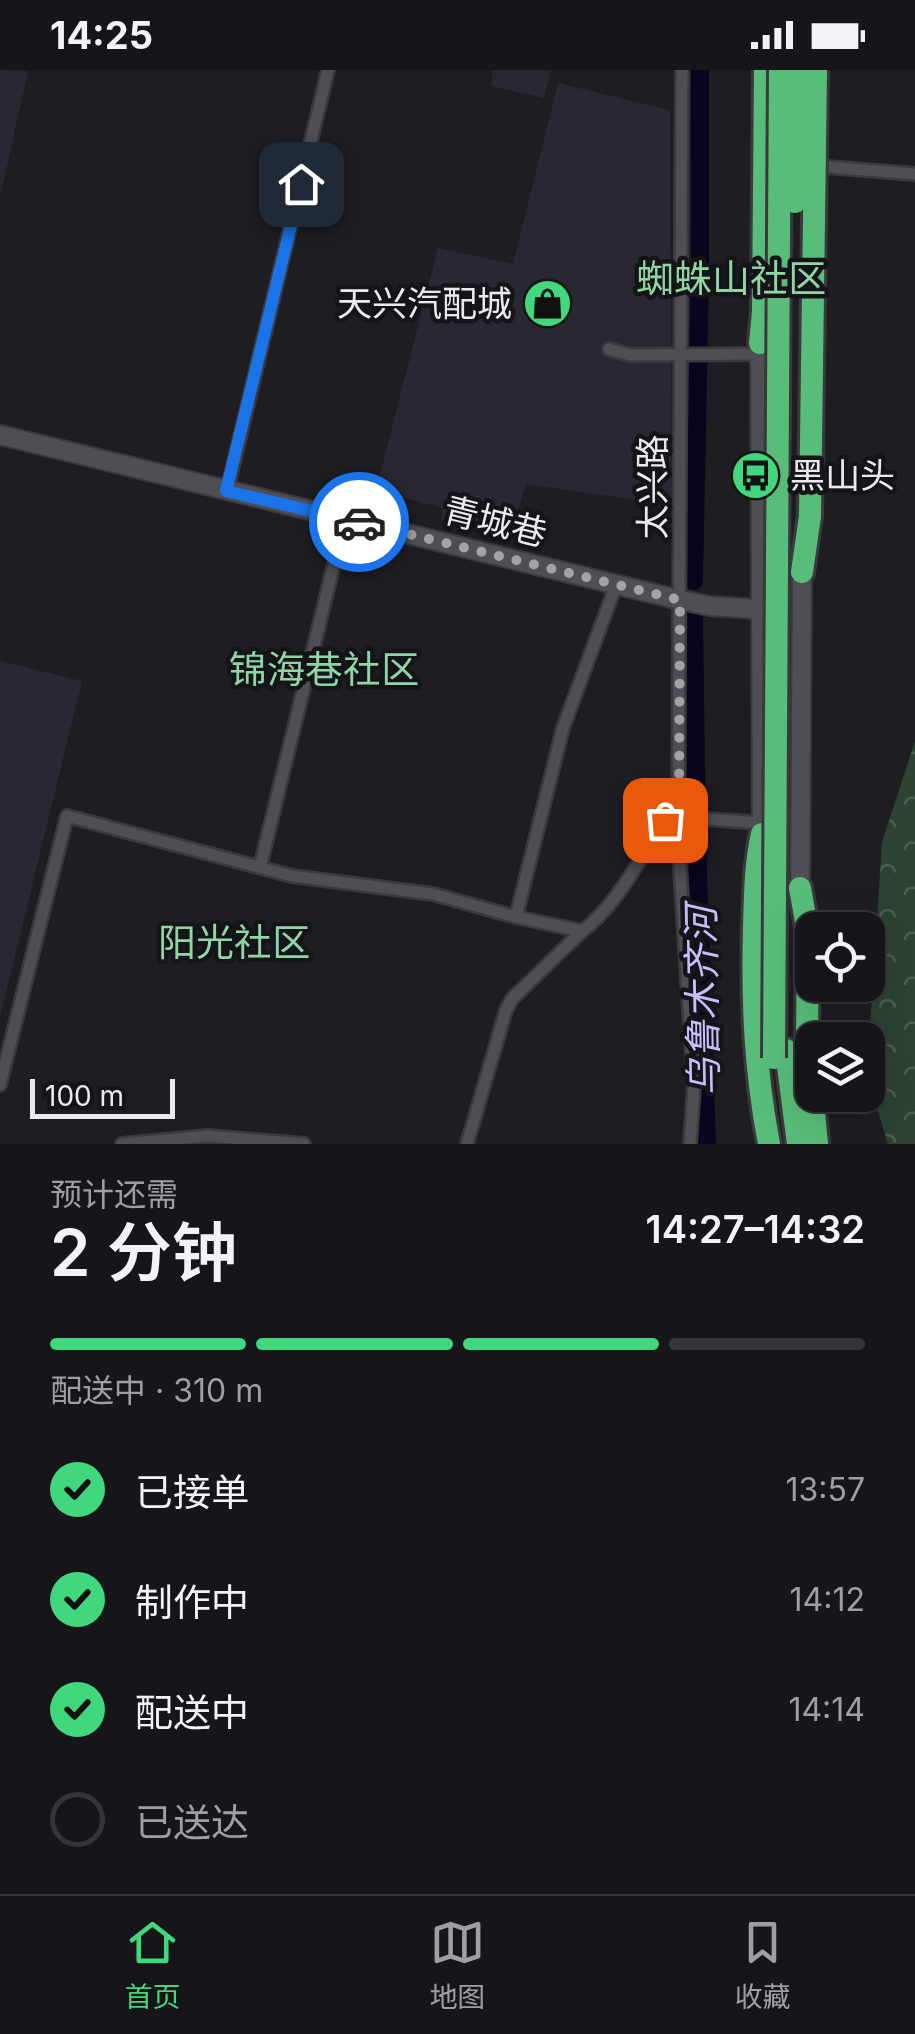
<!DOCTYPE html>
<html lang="zh">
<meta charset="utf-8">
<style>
body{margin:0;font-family:Inter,"Noto Sans SC",sans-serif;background:#232327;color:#f1f3f6;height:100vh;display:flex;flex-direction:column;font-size:38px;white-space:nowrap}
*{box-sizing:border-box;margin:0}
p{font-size:32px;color:#9e9fa2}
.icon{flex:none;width:55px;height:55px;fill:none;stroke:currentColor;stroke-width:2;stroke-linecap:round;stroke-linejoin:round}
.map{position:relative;height:1074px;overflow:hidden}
.side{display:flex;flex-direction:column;background:#16161a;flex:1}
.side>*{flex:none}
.controls{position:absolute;left:795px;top:842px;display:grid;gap:20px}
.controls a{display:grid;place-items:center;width:90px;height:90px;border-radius:20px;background:#16161a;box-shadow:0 10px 40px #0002,0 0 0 2px #353539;font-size:50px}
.scale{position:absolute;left:30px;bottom:25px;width:145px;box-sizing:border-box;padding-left:10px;border:5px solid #eaeaee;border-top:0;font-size:28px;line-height:35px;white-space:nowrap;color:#eaeaee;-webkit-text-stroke:8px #151419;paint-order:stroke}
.pin{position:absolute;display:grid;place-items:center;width:85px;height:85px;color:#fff;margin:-42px;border-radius:20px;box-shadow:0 5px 15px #0006}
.courier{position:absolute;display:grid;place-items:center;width:100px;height:100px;margin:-50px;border:8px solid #1a73e8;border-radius:50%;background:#fff;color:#222;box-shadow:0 2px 12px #0007}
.overview em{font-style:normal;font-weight:600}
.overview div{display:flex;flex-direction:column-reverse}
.overview{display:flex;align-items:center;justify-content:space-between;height:170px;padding:0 50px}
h1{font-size:65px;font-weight:600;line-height:75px}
.bar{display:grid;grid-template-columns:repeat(4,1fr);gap:15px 10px;align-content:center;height:120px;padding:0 50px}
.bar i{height:12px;border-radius:8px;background:#353539}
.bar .on{background:#41d77c}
.bar p{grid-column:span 4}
ol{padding:0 50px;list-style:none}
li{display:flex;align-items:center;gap:30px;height:110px}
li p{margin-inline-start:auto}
li .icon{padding:10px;border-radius:50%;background:#41d77c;color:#111;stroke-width:4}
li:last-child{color:#9e9fa2}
li i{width:55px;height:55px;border:5px solid #353539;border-radius:50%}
.status{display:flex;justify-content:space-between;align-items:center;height:70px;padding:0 50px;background:#16161a;direction:ltr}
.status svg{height:28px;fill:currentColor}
.menu{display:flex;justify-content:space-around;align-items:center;height:140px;border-top:2px solid #353539;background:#16161a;font-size:28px;color:#9e9fa2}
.menu a{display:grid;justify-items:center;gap:5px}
.menu .on{color:#41d77c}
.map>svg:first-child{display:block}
.built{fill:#292832}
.forest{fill:url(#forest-crowns)}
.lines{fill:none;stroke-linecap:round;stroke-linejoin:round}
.river{stroke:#0b041f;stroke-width:18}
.street-casing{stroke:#3a393e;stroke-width:16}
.secondary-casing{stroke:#3a393e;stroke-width:22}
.highway-casing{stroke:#3a393e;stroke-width:28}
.street{stroke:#4f4e54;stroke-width:11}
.secondary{stroke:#4f4e54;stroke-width:18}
.highway{stroke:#58bd7a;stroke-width:22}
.highway-bridge-casing{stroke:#3a393e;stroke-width:28;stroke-linecap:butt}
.highway-bridge{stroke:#58bd7a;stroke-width:22}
.done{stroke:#a3a2a7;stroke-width:10;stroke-dasharray:0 18}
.route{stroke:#1a73e8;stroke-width:12}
.labels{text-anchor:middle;stroke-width:9;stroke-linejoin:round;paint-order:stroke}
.poi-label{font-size:35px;fill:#eaeaee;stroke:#151419;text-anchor:end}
.street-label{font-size:35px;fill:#eaeaee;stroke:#151419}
.neighbourhood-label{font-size:38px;fill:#90d5a3;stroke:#151419}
.water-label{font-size:38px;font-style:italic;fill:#c8befc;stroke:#151419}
</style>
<div class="status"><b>14:25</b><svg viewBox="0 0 49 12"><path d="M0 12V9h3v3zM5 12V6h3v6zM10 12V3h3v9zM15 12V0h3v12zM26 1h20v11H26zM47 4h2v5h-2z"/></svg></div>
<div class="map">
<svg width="915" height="1074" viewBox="0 0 915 1074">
<defs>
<pattern id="forest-crowns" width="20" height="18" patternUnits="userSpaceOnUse" patternTransform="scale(2.5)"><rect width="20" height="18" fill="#2c4232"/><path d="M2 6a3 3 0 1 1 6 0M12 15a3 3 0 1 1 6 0" fill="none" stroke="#4b5d50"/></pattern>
</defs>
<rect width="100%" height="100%" fill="#1e1d22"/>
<g class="built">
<polygon points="0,0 28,1 0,127"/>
<polygon points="493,0 551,0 544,28 491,16"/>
<polygon points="558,13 670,40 672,435 526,414 510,467 441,449 443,438 376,420 438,178 513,194"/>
<polygon points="0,591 82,611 0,947"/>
</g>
<polygon class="forest" points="915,671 915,1074 888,1074 868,1009 868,990 882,772"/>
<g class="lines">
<g class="river">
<polyline points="694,511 700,202 700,0"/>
<polyline points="694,548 697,773 707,1074"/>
</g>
<defs>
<g id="street">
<polyline points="682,0 678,768 694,1016 690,1074"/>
<polyline points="815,96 915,104"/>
<polyline points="609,279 630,285 760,284"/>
<polyline points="227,421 328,0"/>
<polyline points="260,797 345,449"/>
<polyline points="516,847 563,658 616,515"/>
<polyline points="0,1015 67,746 292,806 433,824 516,847 582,861"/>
<polyline points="122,1074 208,1066 304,1074"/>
<path d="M467,1074L506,940L512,929L582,861C617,836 642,785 665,750L679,747L762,753"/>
</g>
<g id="secondary">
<polyline points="760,260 762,774"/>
<polyline points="0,365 680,530 710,536 771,540"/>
<polyline points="800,829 802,490"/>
</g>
<g id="highway">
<polyline points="760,273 763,242 765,0"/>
<polyline points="802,502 810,446"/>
<path d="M762,764C755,795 755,826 754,857C752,933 755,1000 769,1074"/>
<polyline points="800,818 808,863 807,971 817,1074"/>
<polyline points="786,980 798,1074"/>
</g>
</defs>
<use href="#street" class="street-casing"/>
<use href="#secondary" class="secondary-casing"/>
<use href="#highway" class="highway-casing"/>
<use href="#street" class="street"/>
<use href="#secondary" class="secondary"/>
<use href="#highway" class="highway"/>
<defs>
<g id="highway-bridge">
<polyline points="795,132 796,0"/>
<polyline points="810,446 816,0"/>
<polyline points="774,988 780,0"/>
</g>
</defs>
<use href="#highway-bridge" class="highway-bridge-casing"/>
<use href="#highway-bridge" class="highway-bridge"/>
</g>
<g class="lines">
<polyline class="done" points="359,452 680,530 679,747 665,750"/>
<polyline class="route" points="301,114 226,421 359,452"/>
</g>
<defs>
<symbol id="shop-disc" viewBox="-11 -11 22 22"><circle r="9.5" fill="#41d77c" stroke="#151419"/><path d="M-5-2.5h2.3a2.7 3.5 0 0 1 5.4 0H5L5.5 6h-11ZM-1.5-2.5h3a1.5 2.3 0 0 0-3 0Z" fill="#111"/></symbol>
<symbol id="bus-disc" viewBox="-11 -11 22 22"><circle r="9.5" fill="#41d77c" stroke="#151419"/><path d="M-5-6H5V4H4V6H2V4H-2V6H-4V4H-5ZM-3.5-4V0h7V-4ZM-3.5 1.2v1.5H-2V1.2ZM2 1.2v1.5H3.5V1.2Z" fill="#111"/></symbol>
</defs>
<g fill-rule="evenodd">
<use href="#shop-disc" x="520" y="206" width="55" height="55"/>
<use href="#bus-disc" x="728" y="378" width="55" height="55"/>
</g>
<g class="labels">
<g class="poi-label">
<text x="512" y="246">天兴汽配城</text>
<text x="790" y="418" text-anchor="start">黑山头</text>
</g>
<g class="street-label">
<text transform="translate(653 417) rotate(-90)" y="12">太兴路</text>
<text transform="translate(495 452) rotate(14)" y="12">青城巷</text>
</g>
<g class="neighbourhood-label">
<text x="731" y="222">蜘蛛山社区</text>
<text x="324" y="613">锦海巷社区</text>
<text x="234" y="886">阳光社区</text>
</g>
<g class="water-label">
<text transform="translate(703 931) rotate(-91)" y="13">乌鲁木齐河</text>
</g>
</g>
</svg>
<div class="controls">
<a><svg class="icon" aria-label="locate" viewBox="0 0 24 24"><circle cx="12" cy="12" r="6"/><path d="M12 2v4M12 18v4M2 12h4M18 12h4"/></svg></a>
<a><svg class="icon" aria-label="layers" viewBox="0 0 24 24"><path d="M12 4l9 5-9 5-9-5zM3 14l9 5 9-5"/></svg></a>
</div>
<div class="scale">100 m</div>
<div class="pin" style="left:665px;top:750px;background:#ea580c"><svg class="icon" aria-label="bag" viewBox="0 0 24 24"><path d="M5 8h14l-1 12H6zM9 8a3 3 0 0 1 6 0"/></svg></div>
<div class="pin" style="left:301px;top:114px;background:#1f2937"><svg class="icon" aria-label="home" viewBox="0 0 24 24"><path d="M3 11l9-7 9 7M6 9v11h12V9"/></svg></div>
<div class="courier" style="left:359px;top:452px"><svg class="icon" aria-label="car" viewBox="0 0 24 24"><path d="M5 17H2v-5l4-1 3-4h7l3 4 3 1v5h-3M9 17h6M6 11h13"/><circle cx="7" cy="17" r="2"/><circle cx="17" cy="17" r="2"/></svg></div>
</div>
<section class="side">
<div class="overview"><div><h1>2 分钟</h1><p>预计还需</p></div><em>14:27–14:32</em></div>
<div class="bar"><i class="on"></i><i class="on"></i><i class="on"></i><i></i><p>配送中 · 310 m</p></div>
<ol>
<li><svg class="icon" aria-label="check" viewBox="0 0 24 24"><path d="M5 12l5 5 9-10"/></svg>已接单<p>13:57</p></li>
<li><svg class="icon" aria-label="check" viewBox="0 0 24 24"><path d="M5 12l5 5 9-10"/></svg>制作中<p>14:12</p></li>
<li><svg class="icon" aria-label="check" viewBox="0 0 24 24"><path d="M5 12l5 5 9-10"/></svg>配送中<p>14:14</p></li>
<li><i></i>已送达</li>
</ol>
</section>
<nav class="menu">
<a class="on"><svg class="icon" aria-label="home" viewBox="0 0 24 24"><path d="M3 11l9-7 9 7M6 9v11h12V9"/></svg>首页</a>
<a><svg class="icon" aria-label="map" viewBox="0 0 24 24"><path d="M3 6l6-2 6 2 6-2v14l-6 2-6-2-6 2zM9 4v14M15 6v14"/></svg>地图</a>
<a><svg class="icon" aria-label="saved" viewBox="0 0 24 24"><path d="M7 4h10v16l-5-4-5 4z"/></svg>收藏</a>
</nav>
